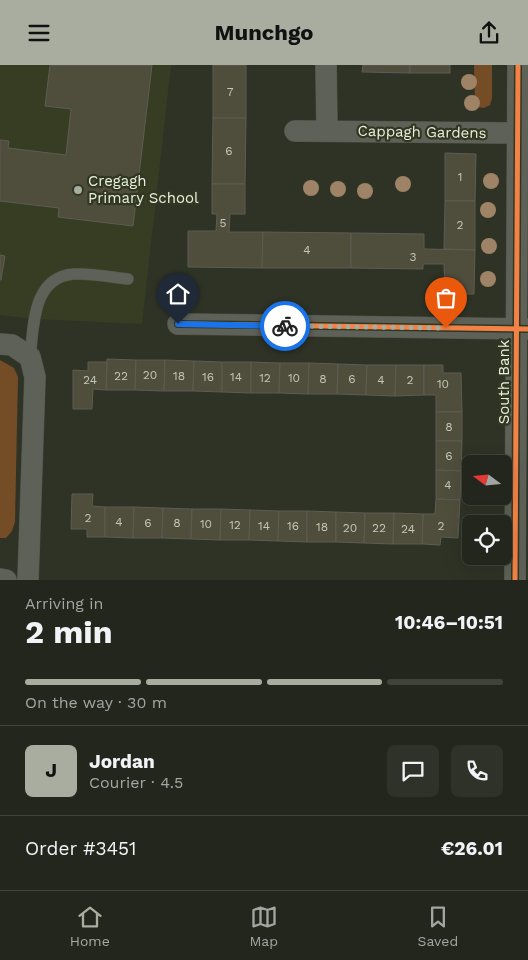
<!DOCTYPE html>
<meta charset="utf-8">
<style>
body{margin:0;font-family:"Work Sans",sans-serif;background:#2f3229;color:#f1f3f6;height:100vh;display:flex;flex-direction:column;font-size:19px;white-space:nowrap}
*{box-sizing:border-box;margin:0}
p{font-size:16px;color:#a3a5a3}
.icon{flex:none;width:28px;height:28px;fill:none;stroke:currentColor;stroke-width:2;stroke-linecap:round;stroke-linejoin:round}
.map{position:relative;height:515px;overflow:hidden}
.side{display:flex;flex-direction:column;background:#23261c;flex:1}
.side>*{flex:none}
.needle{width:32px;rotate:286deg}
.controls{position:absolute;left:462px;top:390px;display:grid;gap:10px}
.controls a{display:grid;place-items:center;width:50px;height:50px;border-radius:8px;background:#23261c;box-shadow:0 5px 20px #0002,0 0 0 1px #40433b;font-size:25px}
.pin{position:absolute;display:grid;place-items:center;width:42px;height:42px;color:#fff;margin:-51px -21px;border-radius:50% 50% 50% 0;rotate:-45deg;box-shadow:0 0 5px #0007}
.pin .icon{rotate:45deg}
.courier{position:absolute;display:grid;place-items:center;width:50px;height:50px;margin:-25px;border:4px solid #1a73e8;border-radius:50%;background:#fff;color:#222;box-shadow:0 1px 6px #0007}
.overview em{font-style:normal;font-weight:700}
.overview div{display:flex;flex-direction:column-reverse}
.overview{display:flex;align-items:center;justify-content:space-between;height:85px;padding:0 25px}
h1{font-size:32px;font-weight:700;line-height:38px}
.bar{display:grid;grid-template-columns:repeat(4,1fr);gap:8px 5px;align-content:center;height:60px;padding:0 25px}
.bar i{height:6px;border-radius:4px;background:#40433b}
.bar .current{background:#a9ad9f}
.bar p{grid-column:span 4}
.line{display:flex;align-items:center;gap:12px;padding:0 25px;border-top:1px solid #40433b}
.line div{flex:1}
.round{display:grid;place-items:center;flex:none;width:52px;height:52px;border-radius:8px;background:#2f3229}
header{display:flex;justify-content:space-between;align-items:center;height:65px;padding:0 25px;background:#a9ad9f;color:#111;font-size:22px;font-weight:700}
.tab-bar{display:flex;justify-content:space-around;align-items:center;height:70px;border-top:1px solid #40433b;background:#23261c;font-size:14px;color:#a3a5a3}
.tab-bar a{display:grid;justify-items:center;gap:2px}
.tab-bar .current{color:#a9ad9f}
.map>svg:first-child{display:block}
.built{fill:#363d23}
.green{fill:#744c26}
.building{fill:#4f4d3c;stroke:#5d5d53}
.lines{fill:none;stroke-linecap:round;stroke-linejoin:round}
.lane-casing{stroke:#4d5046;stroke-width:12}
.street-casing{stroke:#4d5046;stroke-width:22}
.lane{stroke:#5e6157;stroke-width:11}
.street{stroke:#5e6157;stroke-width:21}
.cycleway-casing{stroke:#313821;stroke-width:8}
.cycleway{stroke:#f48246;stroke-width:5}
.tree{fill:#9e8366}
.done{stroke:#a9ad9f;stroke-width:5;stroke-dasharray:0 9}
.route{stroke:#1a73e8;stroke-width:6}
.poi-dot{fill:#a9ad9f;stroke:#313821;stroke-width:2}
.labels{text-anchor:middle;stroke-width:4.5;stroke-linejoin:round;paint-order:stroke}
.number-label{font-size:12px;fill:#c3c6b7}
.street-label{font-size:15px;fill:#eaeee0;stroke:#313821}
.poi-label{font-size:15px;fill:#eaeee0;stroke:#313821;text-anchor:start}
</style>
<header><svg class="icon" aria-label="menu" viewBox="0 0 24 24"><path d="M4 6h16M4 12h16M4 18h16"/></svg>Munchgo<svg class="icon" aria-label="share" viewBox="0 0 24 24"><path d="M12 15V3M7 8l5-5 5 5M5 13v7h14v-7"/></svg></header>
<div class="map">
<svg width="528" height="515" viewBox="0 0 528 515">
<rect width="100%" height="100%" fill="#2f3326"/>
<polygon class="built" points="0,0 171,0 142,259 35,254 0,250"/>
<g class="green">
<polygon points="474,0 492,0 492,33 490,40 484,43 475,42"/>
<polygon points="0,295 14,303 18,312 15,457 12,466 6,473 0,473"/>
</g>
<g class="building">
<polygon points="50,0 152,0 133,161 58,152 59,143 0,136 0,75 9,76 8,83 66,90 71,44 45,41"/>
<rect x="213" y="0" width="33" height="53"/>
<polygon points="363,0 410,0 410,8 362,7"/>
<rect x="410" y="0" width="40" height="8"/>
<polygon points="213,53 246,53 245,119 212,119"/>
<polygon points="445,88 476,89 475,136 445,136"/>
<polygon points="212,119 245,119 245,149 230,149 229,167 263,167 262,203 188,202 188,166 216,166 217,149 212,149"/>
<polygon points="445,136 475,136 475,185 444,184"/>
<polygon points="263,167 351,168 351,203 262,203"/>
<polygon points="351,168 424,169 424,184 475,185 474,229 445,229 444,199 423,199 423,204 351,203"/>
<polygon points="0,190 5,191 1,215 0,215"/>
<polygon points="107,294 136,295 135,325 106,325"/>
<polygon points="136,295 165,295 164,326 135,325"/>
<polygon points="165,295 194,296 193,326 164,326"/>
<polygon points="194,296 222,297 222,327 193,326"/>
<polygon points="88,297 107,297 106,325 93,324 92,344 73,344 73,305 88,306"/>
<polygon points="222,297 251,297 251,328 222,327"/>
<polygon points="251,297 280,298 279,328 251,328"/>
<polygon points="280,298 309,298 308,329 279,328"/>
<polygon points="309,298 338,299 337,329 308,329"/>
<polygon points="338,299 367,300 366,330 337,329"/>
<polygon points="367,300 396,300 395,331 366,330"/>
<polygon points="396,300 424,300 424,330 395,331"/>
<polygon points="424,300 443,300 443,308 461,308 462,347 436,347 436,330 424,330"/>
<rect x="436" y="347" width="26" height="29"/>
<polygon points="436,376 462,376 461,406 436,405"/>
<polygon points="436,405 461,406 460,435 436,434"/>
<polygon points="72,429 93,429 92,441 105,442 105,472 87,472 87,464 71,464"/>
<polygon points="436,434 460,435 458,473 441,472 440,480 422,479 423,449 435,449"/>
<polygon points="105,442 134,442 133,473 105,472"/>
<polygon points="134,442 163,443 162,473 133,473"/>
<polygon points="163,443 192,444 191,474 162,473"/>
<polygon points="192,444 221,444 220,475 191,474"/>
<polygon points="221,444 250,445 249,475 220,475"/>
<polygon points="250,445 279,446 278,476 249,475"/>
<polygon points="279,446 307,446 307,477 278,476"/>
<polygon points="307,446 336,447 336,477 307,477"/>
<polygon points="336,447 365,448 364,478 336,477"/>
<polygon points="365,448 394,448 393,479 364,478"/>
<polygon points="394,448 423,449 422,479 393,479"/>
</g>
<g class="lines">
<defs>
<path id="lane" d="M30,292C34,261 32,212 74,209C91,208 110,212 128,214"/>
<g id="street">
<polyline points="326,0 327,66"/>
<polyline points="295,66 517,68"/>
<polyline points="178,259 528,264"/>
<polyline points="0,279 12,280 30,292 35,312 28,515"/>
<polyline points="0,514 6,515"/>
<polyline points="515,515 518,0"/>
</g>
</defs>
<use href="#lane" class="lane-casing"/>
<use href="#street" class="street-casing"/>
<use href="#lane" class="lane"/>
<use href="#street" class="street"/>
<defs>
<g id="cycleway">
<polyline points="178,259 528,264"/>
<polyline points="515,515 518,0"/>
</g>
</defs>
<use href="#cycleway" class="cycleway-casing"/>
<use href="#cycleway" class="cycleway"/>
</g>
<g class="tree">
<circle cx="469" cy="17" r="8"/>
<circle cx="472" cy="38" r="8"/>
<circle cx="491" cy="116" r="8"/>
<circle cx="403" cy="119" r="8"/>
<circle cx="311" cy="123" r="8"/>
<circle cx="338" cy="124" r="8"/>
<circle cx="365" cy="126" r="8"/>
<circle cx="488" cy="145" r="8"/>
<circle cx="489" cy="181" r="8"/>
<circle cx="488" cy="214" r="8"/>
</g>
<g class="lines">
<polyline class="done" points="285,261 446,263"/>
<polyline class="route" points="178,259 285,261"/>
</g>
<circle class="poi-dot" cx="78" cy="125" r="5"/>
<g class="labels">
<g class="number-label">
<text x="230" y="31">7</text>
<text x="229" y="90">6</text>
<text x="460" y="116">1</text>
<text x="223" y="162">5</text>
<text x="460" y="164">2</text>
<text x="307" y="189">4</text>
<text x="413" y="196">3</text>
<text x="150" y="314">20</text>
<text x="121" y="315">22</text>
<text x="179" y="315">18</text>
<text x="208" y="316">16</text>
<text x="236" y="316">14</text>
<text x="265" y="317">12</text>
<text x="294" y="317">10</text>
<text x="323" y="318">8</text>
<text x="352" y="318">6</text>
<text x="90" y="319">24</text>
<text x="381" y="319">4</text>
<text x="410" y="319">2</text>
<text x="443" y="323">10</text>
<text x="449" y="366">8</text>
<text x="449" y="395">6</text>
<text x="448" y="424">4</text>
<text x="88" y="457">2</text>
<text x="119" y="461">4</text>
<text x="148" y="462">6</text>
<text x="177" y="462">8</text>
<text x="206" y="463">10</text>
<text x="235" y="464">12</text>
<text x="264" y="465">14</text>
<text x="293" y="465">16</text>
<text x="441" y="465">2</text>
<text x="322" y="466">18</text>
<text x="350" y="467">20</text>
<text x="379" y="467">22</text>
<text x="408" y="468">24</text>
</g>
<g class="street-label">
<text transform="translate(422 67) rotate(1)" y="5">Cappagh Gardens</text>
<text transform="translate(504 317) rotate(-90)" y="5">South Bank</text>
</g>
<g class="poi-label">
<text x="88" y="121">Cregagh<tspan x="88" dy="17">Primary School</tspan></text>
</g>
</g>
</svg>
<div class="controls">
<a><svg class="needle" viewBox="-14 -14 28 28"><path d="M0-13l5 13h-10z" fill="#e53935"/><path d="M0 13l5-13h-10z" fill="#a3a5a3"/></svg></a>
<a><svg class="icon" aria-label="locate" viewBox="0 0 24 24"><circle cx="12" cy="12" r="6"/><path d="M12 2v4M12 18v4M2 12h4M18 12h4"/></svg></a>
</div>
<div class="pin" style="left:446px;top:263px;background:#ea580c"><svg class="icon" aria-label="bag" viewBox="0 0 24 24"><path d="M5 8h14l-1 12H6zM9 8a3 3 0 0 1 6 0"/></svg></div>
<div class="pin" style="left:178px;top:259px;background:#1f2937"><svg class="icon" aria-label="home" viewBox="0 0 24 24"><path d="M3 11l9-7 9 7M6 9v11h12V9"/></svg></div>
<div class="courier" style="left:285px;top:261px"><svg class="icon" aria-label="bike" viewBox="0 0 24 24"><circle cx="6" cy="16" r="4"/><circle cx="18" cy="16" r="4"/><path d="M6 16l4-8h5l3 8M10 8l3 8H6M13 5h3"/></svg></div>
</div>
<section class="side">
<div class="overview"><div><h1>2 min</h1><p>Arriving in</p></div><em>10:46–10:51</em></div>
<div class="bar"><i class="current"></i><i class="current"></i><i class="current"></i><i></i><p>On the way · 30 m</p></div>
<div class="line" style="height:90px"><b class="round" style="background:#a9ad9f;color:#111">J</b><div><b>Jordan</b><p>Courier · 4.5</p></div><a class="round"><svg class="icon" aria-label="chat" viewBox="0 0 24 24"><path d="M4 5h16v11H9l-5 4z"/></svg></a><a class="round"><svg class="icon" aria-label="phone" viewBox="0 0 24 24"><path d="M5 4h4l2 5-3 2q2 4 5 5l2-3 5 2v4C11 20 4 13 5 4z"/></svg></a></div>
<div class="line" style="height:65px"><div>Order #3451</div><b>€26.01</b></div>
</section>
<nav class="tab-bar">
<a class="current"><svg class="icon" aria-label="home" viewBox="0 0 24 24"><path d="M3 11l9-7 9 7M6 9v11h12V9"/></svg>Home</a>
<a><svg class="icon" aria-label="map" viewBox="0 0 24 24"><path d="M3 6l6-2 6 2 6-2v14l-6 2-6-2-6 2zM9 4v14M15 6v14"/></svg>Map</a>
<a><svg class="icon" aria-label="saved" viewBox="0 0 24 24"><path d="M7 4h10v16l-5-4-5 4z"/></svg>Saved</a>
</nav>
